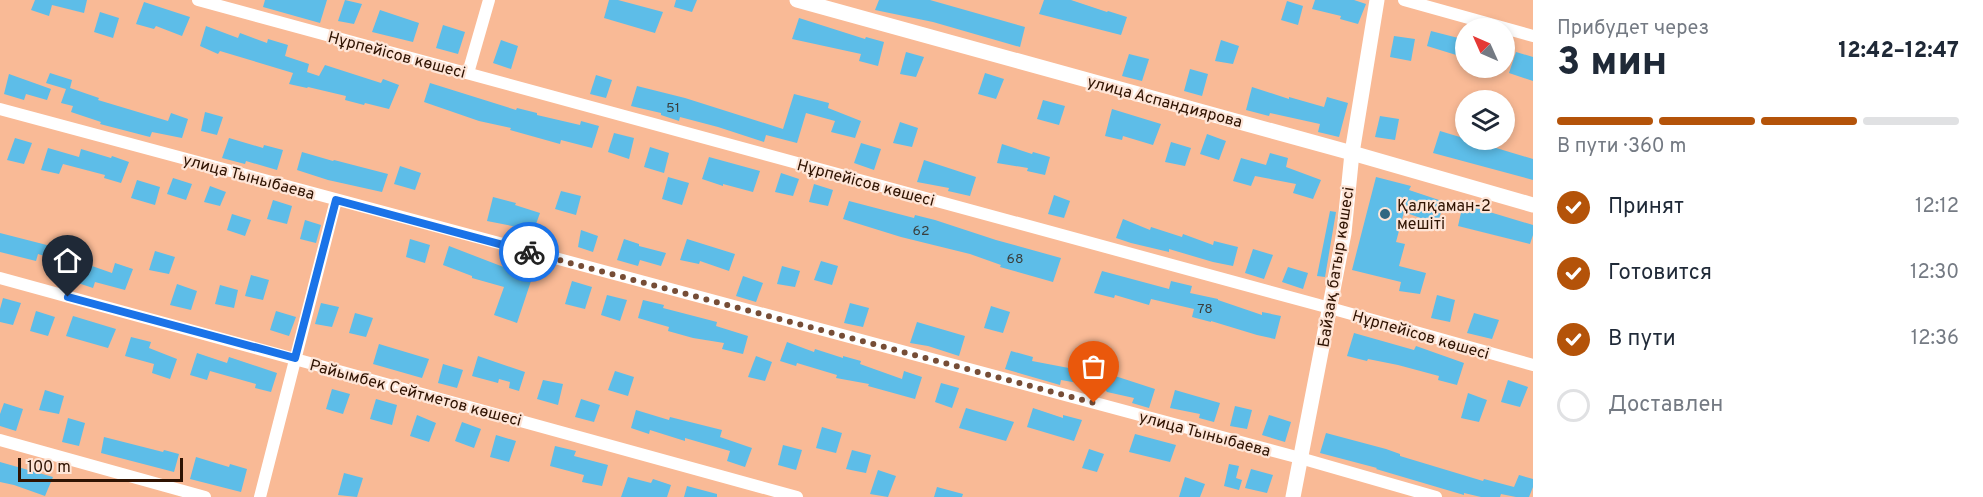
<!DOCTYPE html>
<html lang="ru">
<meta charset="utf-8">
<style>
body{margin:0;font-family:Overpass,sans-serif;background:#f6f6f7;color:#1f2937;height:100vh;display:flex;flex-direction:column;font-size:22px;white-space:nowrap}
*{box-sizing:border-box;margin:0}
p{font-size:20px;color:#747a83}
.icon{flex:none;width:33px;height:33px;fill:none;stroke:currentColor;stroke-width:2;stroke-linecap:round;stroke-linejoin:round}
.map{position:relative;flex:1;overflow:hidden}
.panel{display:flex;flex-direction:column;background:#fff;width:450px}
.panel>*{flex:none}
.needle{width:39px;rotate:315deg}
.controls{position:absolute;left:1455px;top:18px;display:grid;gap:12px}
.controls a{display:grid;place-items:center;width:60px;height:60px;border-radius:50%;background:#fff;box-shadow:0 3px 9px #0003;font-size:30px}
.scale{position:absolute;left:18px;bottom:15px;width:165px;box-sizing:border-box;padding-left:6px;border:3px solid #2f1302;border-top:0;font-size:16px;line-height:21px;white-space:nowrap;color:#2f1302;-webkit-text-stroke:4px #fee5d7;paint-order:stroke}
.pin{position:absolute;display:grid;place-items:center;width:51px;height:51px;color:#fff;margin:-62px -26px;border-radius:50% 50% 50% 0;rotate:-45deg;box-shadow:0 0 6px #0007}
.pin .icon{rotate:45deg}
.courier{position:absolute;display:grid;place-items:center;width:60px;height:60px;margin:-30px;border:4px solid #1a73e8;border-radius:50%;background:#fff;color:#222;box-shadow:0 2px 8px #0007}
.summary em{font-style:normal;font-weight:800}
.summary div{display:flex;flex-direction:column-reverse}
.summary{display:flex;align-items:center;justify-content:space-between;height:102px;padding:0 24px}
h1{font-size:39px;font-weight:800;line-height:45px}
.bar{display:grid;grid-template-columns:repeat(4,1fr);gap:9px 6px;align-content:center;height:72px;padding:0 24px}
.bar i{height:8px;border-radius:4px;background:#e0e1e3}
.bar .selected{background:#b45309}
.bar p{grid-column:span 4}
ol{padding:0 24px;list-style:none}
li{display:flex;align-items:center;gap:18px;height:66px}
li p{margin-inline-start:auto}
li .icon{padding:6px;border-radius:50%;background:#b45309;color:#fff;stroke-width:4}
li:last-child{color:#747a83}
li i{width:33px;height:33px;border:3px solid #e0e1e3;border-radius:50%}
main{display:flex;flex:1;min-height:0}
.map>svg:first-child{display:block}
.building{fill:#5dbde8}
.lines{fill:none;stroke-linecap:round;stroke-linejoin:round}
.minor{stroke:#fff;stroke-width:12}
.tertiary{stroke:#fff;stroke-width:15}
.done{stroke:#764d36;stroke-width:6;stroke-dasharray:0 10.8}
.route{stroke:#1a73e8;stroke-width:8}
.poi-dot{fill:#2f6781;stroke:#fee5d7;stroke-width:2}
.labels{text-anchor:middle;stroke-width:4.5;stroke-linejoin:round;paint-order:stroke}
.number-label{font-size:14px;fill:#3a3e3c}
.street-label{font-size:16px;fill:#2f1302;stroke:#fee5d7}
.poi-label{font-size:16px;fill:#2f1302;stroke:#fee5d7;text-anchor:start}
</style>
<main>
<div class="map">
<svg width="1533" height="497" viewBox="0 0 1533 497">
<rect width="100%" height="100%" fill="#f9ba96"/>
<g class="building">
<polygon points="35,0 87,0 84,13 52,5 49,16 31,10"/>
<polygon points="265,0 327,0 320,23 263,7"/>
<polygon points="345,0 362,4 354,24 338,21"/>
<polygon points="609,0 618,0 663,12 655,33 604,18"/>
<polygon points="676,0 697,0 692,12 674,7"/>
<polygon points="879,0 930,0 1025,27 1020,47 933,22 875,10"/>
<polygon points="1044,0 1071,0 1107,12 1108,11 1127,17 1121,35 1039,14"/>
<polygon points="1315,0 1354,0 1366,4 1358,24 1340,19 1341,16 1312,9"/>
<polygon points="1287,1 1303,6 1298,25 1281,20"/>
<polygon points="144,2 190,17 182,36 156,26 154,29 136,24"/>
<polygon points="380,10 419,23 413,42 372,32"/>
<polygon points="100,12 119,18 113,38 94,32"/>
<polygon points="799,18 865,39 866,37 884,42 878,66 859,61 861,54 792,39"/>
<polygon points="443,25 465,32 458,54 436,48"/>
<polygon points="206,26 238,38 240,33 267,43 268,39 288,45 285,56 309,64 307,72 319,76 325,65 381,83 383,79 399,85 389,109 365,103 364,105 345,100 346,96 308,87 307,88 289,84 293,73 220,51 218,54 200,46"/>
<polygon points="1431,31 1466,40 1466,58 1427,46"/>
<polygon points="1394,36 1415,39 1411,61 1390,57"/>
<polygon points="501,40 518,46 511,69 493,63"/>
<polygon points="1221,40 1239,46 1233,64 1215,61"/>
<polygon points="906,52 924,57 916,77 900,74"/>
<polygon points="1516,52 1533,57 1533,81 1509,73"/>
<polygon points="1129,54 1149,59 1142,81 1122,76"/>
<polygon points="1190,69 1208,74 1202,96 1184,91"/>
<polygon points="50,73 72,80 70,88 99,98 98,100 168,121 171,113 188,119 182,138 152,132 150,137 100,124 101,122 71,112 73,106 61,103 66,89 46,83"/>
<polygon points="985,73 1004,79 996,99 978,94"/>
<polygon points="9,74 51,89 47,100 26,94 24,100 4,94"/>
<polygon points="596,75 612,80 606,98 590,94"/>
<polygon points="430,83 516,110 517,108 537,113 537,115 580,125 581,121 599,126 592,148 561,140 560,144 510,130 511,128 479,121 424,102"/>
<polygon points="637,86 685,98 783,129 794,94 829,103 828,108 861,121 855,138 831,132 835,121 806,113 797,143 766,135 764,142 718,127 680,117 679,121 661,115 661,113 631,106"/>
<polygon points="1252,87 1289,99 1289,97 1324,107 1327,97 1348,103 1339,137 1318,132 1320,124 1270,113 1269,116 1246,110"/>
<polygon points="1043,100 1065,106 1059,125 1037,119"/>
<polygon points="1112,109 1161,124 1153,145 1123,136 1122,140 1105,136"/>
<polygon points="205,112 223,117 217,135 201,131"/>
<polygon points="1380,116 1399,119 1395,140 1375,137"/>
<polygon points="900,122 918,128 912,147 893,143"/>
<polygon points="1440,131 1533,159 1533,180 1433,153"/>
<polygon points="614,133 634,138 629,159 608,152"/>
<polygon points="1207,134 1226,141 1219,160 1200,154"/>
<polygon points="15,138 32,143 24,164 7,160"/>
<polygon points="229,138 263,148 264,145 283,150 277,170 246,161 245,164 222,158"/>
<polygon points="1171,142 1191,148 1185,166 1165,162"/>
<polygon points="861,143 881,149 874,170 854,163"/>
<polygon points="1002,144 1032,154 1033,152 1050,157 1045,175 1027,171 1028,168 997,163"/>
<polygon points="650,147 669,153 664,173 644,167"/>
<polygon points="48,148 79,157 81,149 111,158 112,156 129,162 121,183 104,178 105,175 63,164 59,174 41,170"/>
<polygon points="302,152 333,161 334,160 388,174 382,192 328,180 297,170"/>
<polygon points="1270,153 1288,158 1286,167 1321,180 1313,199 1293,193 1296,184 1255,176 1251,186 1233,181 1241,158 1266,165"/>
<polygon points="709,157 760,171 753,192 723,184 723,186 702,179"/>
<polygon points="924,160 976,177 970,196 948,191 949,188 917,182"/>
<polygon points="400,166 421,173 415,190 394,184"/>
<polygon points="781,173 799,179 793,196 775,192"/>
<polygon points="668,177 689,183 682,205 662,199"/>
<polygon points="1376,177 1411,186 1409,190 1445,202 1437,224 1404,212 1396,242 1405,244 1399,266 1426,273 1420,294 1399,291 1401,282 1352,270"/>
<polygon points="173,178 192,184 186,200 167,194"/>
<polygon points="137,180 160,187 155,205 131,198"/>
<polygon points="814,184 833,190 828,206 809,202"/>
<polygon points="210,186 226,192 220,206 204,202"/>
<polygon points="561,191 581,196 576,215 555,209"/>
<polygon points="1054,195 1070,201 1064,218 1048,214"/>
<polygon points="493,197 516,203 515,205 540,213 532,235 515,231 517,227 487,221"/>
<polygon points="273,200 292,206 287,224 267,219"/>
<polygon points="849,201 914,218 915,215 935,220 996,240 1061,258 1053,282 1000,267 1001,265 970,254 901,237 843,219"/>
<polygon points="1463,204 1533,225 1533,235 1530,244 1458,226"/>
<polygon points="1330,211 1336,212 1325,277 1317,276"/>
<polygon points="232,214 251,220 245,236 227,230"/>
<polygon points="1123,219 1150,230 1151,227 1182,237 1183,234 1213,245 1214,241 1238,247 1233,266 1213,262 1169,249 1169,252 1131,243 1116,238"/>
<polygon points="305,220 321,225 316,243 300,239"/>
<polygon points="581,230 598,236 593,252 578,247"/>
<polygon points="0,233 74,252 72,259 112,273 115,263 133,269 125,290 95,282 93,288 75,282 78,273 49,265 51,258 38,254 36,261 0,252"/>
<polygon points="410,239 430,245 425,263 406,257"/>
<polygon points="624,239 639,244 639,246 666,253 661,266 640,260 638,266 617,260"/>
<polygon points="687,239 735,254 729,271 700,261 699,264 680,260"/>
<polygon points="449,246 532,278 517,323 494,315 504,287 472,278 472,276 443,265"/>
<polygon points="1253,249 1273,255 1264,279 1245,273"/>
<polygon points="155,251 175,257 169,274 149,270"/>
<polygon points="821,261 838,266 832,285 814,280"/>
<polygon points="782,266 800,271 795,287 777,284"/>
<polygon points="1288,267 1308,273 1303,289 1282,282"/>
<polygon points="1102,271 1169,289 1171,281 1192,286 1190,293 1218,299 1218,300 1262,315 1262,312 1281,316 1275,339 1257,335 1211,321 1211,322 1192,317 1194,309 1151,299 1149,305 1115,295 1114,298 1094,293"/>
<polygon points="251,275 269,280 263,300 245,296"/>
<polygon points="743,276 763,283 756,302 736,296"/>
<polygon points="572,281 592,287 585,309 565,304"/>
<polygon points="177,284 197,291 191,310 170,305"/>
<polygon points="220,285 238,290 234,308 215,304"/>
<polygon points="607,295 627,300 620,321 601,315"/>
<polygon points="1437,295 1455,300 1450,322 1431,318"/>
<polygon points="3,298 21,303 13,325 0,322 0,309"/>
<polygon points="643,300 664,305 663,308 717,322 716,326 748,336 743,354 722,349 724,343 693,338 668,331 669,327 638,318"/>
<polygon points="321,303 339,307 332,327 315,324"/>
<polygon points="850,303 869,308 863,327 844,323"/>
<polygon points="991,306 1010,312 1003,333 984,328"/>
<polygon points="36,311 55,317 48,336 30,331"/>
<polygon points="276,311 296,317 289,336 270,330"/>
<polygon points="355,313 373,318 366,337 349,333"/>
<polygon points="1474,313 1499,320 1492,339 1467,333"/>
<polygon points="73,316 116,329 108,348 66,336"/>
<polygon points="917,322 965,336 959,356 928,346 910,343"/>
<polygon points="1354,333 1414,350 1416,346 1464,363 1457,385 1438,380 1439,376 1398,365 1368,359 1367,361 1347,356"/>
<polygon points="131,337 151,342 149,348 177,359 170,379 152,373 154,364 125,356"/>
<polygon points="787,342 814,352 815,349 843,358 843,356 861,361 860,364 902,379 904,371 922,377 915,399 868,386 869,384 836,378 837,375 797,363 796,366 780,361"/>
<polygon points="379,344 429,359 422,378 373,364"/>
<polygon points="1011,351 1033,357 1032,361 1074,369 1075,363 1155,389 1149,408 1132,403 1134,398 1107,392 1105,389 1095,386 1061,380 1060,385 1005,369"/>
<polygon points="197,353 227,363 229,357 277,373 271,392 255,388 256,384 210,371 207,380 190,375"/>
<polygon points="478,356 525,372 519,391 509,388 510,382 499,379 498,383 472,376"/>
<polygon points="756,356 772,362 765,381 748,377"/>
<polygon points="443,364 463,370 457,388 438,383"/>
<polygon points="615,371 634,377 628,396 608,390"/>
<polygon points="543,380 563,384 558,405 537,399"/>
<polygon points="1508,380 1528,387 1520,407 1501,402"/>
<polygon points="941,383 959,388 952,408 935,402"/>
<polygon points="332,389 350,394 343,414 326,409"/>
<polygon points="45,390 64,396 59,414 39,410"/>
<polygon points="1175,390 1220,403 1214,422 1199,418 1200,414 1170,408"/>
<polygon points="1468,393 1487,400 1479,422 1461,418"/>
<polygon points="376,399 397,405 392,425 370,419"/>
<polygon points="581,399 600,405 594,422 575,417"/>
<polygon points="4,403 23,409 16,431 0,426 0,414"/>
<polygon points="1235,406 1252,410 1247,429 1230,426"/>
<polygon points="966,408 1014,422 1006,441 959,428"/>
<polygon points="1033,408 1063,418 1063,415 1082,420 1074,441 1027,427"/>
<polygon points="636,410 669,420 670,417 722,430 720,437 752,448 745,467 727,461 730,451 685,438 685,441 650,430 649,434 631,428"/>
<polygon points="417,415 436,423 429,442 410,436"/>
<polygon points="1269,415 1291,422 1285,442 1262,435"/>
<polygon points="68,418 85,423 79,446 62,442"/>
<polygon points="462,422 481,429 474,448 455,441"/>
<polygon points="822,427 842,433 836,453 816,448"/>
<polygon points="1326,433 1386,449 1400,454 1400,456 1483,481 1484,479 1514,487 1519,475 1533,479 1533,487 1529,497 1516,497 1501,494 1500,497 1481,497 1464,493 1464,495 1376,469 1377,468 1320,453"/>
<polygon points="1135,434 1176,445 1170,462 1129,452"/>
<polygon points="496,435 516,441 509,462 490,457"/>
<polygon points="104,437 163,452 164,450 179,454 174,472 101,453"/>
<polygon points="783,445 802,450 796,470 778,465"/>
<polygon points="555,446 576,451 574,456 608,465 602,486 582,482 584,475 550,466"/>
<polygon points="1089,449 1104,454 1097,472 1082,468"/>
<polygon points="852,450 871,455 866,473 846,469"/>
<polygon points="196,457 229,467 230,464 247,469 241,492 190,479"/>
<polygon points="0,462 53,477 45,496 14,485 0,482"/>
<polygon points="1229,464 1239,466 1236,478 1242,480 1239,490 1224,486"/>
<polygon points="1251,469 1273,475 1267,493 1245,488"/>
<polygon points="878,470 896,476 888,497 870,494"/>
<polygon points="344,473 363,478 357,497 338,495"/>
<polygon points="628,477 651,483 653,479 671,485 667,497 621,497"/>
<polygon points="1185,477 1205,484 1200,497 1179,497"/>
<polygon points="687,486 717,494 717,497 684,497"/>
<polygon points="937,487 963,494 962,497 934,497"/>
</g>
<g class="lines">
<g class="minor">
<polyline points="198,0 1330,308 1533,365"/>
<polyline points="1404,0 1533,36"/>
<polyline points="468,73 489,0"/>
<polyline points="0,109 1300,458 1436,497"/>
<polyline points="0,278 797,497"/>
<polyline points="0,440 205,497"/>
<polyline points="260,497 336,200"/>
</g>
<g class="tertiary">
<polyline points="797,0 1352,153 1533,205"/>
<polyline points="1293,497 1344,233 1352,153 1377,0"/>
</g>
</g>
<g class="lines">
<polyline class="done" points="529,252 1094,403"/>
<polyline class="route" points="68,297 295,358 336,200 529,252"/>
</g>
<circle class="poi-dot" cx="1385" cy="214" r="6"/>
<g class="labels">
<g class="number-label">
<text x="673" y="112">51</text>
<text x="921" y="235">62</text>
<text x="1015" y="263">68</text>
<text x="1205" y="313">78</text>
</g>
<g class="street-label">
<text transform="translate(397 54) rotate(15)" y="6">Нұрпейісов көшесі</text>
<text transform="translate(1165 101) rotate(15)" y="6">улица Аспандиярова</text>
<text transform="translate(249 176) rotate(15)" y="6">улица Тыныбаева</text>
<text transform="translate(866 182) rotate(15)" y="6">Нұрпейісов көшесі</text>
<text transform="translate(1335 267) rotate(-81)" y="6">Байзақ батыр көшесі</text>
<text transform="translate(1421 334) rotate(16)" y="6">Нұрпейісов көшесі</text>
<text transform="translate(416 392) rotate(15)" y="6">Райымбек Сейтметов көшесі</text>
<text transform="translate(1205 433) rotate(15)" y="6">улица Тыныбаева</text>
</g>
<g class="poi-label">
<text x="1397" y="211">Қалқаман-2<tspan x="1397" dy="18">мешіті</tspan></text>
</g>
</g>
</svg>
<div class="controls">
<a><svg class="needle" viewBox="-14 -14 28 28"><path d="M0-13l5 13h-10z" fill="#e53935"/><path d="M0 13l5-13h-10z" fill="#747a83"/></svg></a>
<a><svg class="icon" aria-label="layers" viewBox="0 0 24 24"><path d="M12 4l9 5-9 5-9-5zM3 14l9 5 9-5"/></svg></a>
</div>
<div class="scale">100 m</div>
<div class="pin" style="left:1094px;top:403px;background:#ea580c"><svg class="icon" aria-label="bag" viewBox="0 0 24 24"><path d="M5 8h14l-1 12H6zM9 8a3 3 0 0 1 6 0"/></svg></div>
<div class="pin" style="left:68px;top:297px;background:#1f2937"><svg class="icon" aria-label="home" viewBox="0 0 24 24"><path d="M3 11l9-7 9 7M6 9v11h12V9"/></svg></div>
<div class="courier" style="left:529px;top:252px"><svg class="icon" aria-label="bike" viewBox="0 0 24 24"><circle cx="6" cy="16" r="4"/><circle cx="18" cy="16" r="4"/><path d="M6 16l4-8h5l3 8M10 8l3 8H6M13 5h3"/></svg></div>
</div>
<section class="panel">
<div class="summary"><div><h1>3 мин</h1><p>Прибудет через</p></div><em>12:42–12:47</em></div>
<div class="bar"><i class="selected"></i><i class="selected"></i><i class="selected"></i><i></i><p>В пути · 360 m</p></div>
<ol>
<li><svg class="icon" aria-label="check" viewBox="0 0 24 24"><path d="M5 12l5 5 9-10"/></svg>Принят<p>12:12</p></li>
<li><svg class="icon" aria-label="check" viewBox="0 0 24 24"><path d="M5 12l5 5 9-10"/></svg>Готовится<p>12:30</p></li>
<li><svg class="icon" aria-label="check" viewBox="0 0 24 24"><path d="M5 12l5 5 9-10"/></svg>В пути<p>12:36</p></li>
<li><i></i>Доставлен</li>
</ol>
</section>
</main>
